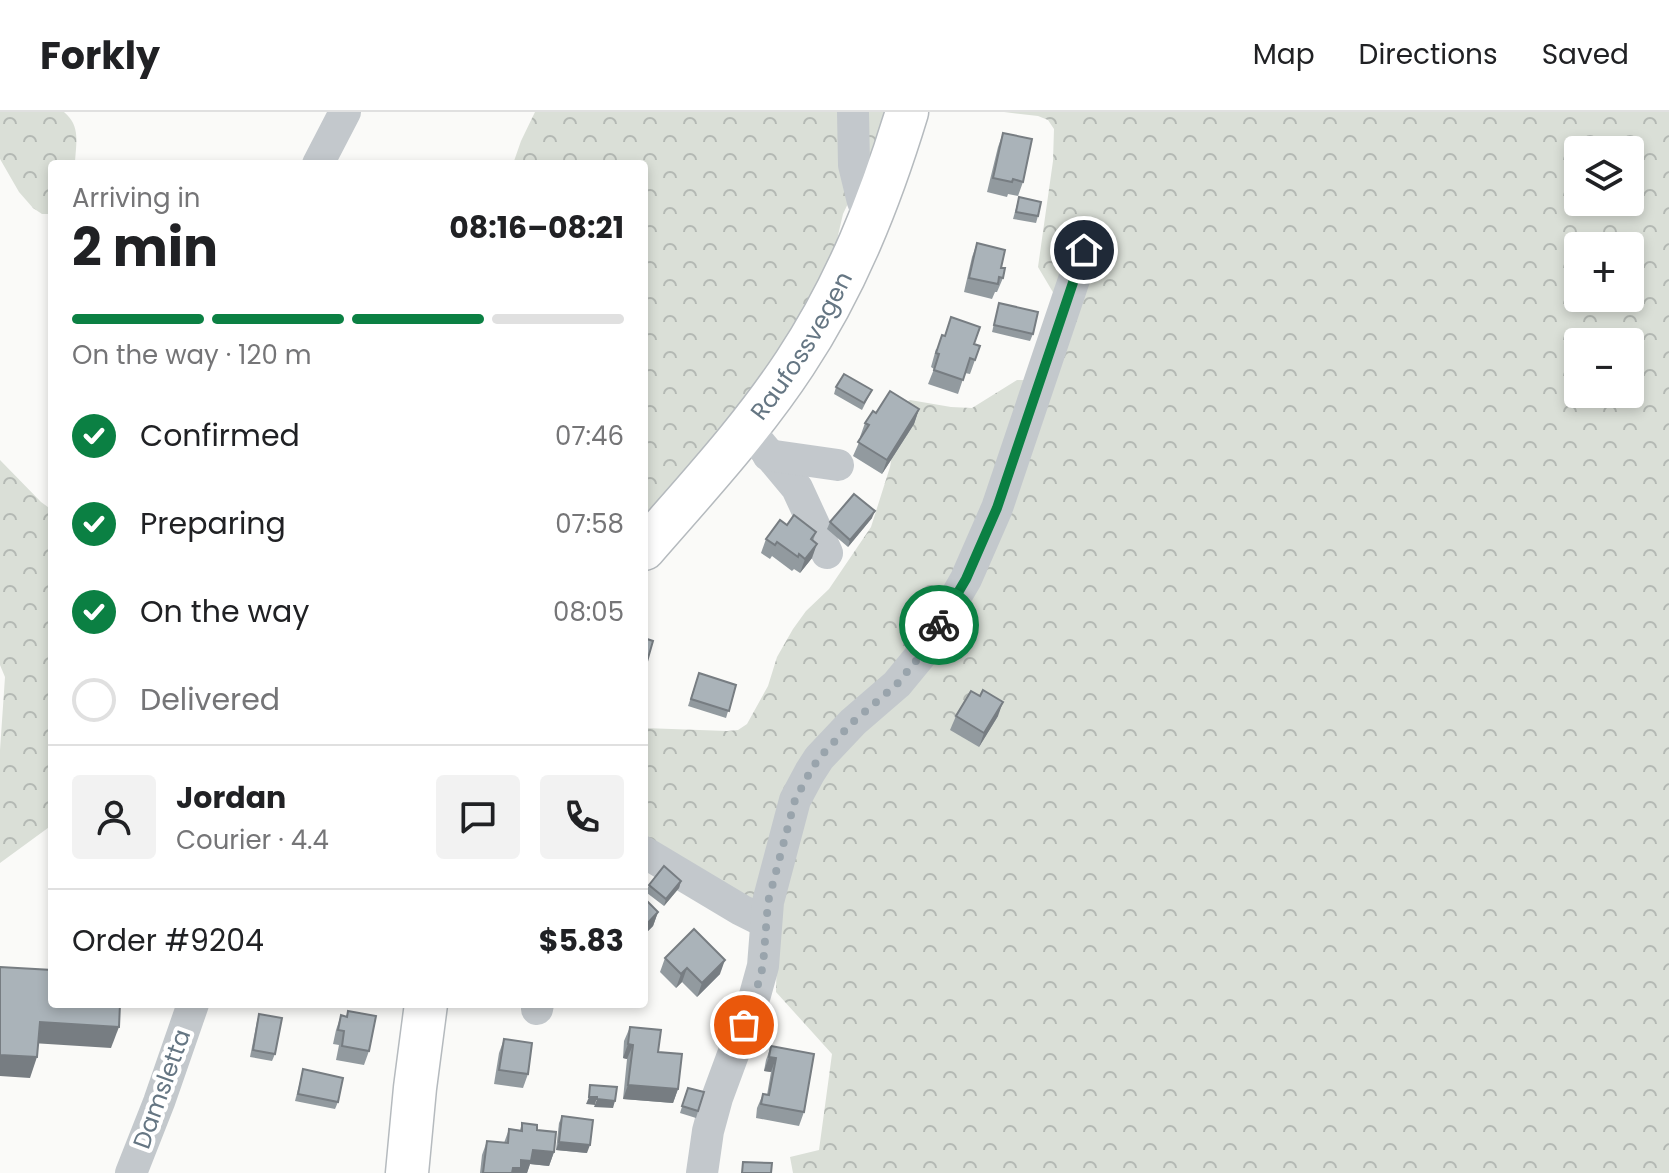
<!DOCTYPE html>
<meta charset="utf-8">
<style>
body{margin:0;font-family:Poppins,sans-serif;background:#f2f2f2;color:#202124;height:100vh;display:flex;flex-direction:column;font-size:30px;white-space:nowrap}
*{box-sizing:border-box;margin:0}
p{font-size:26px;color:#757577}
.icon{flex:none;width:44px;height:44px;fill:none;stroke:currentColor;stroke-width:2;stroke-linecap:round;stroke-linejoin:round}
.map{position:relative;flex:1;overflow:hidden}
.details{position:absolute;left:48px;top:48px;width:600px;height:848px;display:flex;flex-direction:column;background:#fff;border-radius:8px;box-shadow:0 4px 12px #0003}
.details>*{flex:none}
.fabs{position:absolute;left:1564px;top:24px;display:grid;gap:16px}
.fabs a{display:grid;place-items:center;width:80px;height:80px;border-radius:8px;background:#fff;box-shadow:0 4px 12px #0003;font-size:40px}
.pin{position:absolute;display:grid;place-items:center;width:68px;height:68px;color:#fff;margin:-34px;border:4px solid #fff;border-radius:50%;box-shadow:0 2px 8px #0007}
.courier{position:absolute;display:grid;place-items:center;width:80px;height:80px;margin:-40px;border:6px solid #0b8043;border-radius:50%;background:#fff;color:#222;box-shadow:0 2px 10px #0007}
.overview em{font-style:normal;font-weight:700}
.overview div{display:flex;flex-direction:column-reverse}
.overview{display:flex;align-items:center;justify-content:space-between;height:136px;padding:0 24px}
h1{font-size:52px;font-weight:700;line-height:60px}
.bar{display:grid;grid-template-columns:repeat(4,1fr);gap:12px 8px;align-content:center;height:96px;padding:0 24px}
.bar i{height:10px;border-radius:6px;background:#e0e0e0}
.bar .current{background:#0b8043}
.bar p{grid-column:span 4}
.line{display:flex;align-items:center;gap:20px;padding:0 24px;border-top:2px solid #e0e0e0}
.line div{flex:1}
.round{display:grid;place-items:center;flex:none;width:84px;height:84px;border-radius:8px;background:#f2f2f2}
ol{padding:0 24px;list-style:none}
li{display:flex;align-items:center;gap:24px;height:88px}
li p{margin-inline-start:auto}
li .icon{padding:8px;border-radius:50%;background:#0b8043;color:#fff;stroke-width:4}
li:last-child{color:#757577}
li i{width:44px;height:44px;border:4px solid #e0e0e0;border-radius:50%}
header{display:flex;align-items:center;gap:48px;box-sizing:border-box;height:112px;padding:0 40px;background:#fff;border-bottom:2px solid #e0e0e0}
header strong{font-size:38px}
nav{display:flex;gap:44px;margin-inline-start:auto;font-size:28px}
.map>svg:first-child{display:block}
.forest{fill:url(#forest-crowns);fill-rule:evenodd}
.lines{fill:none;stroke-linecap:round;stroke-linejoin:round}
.major-casing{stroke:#b5babe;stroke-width:45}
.minor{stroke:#c3c8cc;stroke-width:32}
.major{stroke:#fff;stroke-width:42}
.wall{fill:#929a9f}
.shaded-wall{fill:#777d82}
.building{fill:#aab3b9;stroke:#777d82;stroke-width:2}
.done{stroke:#99a4ac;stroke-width:8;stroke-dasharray:0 14.4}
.route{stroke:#0b8043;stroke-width:10}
.labels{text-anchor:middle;stroke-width:8;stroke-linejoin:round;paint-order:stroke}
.street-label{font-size:24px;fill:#657683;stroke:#fff}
</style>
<header>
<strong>Forkly</strong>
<nav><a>Map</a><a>Directions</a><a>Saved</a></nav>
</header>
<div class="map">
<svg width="1669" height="1061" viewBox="0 0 1669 1061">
<defs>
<pattern id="forest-crowns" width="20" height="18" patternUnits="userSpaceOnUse" patternTransform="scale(2)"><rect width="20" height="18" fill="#dadfd7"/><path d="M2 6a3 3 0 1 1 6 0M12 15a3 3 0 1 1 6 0" fill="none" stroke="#b4b9b4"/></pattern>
</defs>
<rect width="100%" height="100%" fill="#fafaf8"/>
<g class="forest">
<path d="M0,0H64C81,14 76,31 75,52H52V102H42L33,96L19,80L0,47Z"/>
<polygon points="535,0 886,0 871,43 843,102 833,145 796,221 644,416 644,52 513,52 521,29"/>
<path d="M1004,0H1669V1061H793L790,1045L819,1038L832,942L776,880L777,837L644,737V616L727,619L738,618L747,612L768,574L777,545L793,517L806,499L829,477L871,415L890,355L901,293L910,288L951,295L972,296L1017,268H1038L1054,182L1038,155L1053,49L1054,17L1048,8L1038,4ZM1578,38H1630V90H1578ZM1578,134H1630V186H1578ZM1578,230H1630V282H1578Z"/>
<polygon points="0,348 41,390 52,398 52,713 0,751 0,638 5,565 0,553"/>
</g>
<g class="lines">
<defs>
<g id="major">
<path id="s1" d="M644,437C696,377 751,318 795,251C846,174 880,89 907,0"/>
<polyline points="407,1061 415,976 426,892"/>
</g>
</defs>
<use href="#major" class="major-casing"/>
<g class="minor">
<polyline points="853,0 854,53 863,90 873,100"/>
<polyline points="318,52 345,0"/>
<polyline points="747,316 797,376 827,441"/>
<polyline points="768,343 838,353"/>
<polyline points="644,740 741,798 765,810"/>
<polyline points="537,897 538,892"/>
<polyline points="131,1061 159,990 193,892"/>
<polyline points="702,1061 708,1019 717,986 755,883 763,854 768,790 795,688 810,660 819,646 853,610 897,572 925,538 966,467 997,396 1084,138"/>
</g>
<use href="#major" class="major"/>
</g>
<g class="wall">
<polygon points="1003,21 1023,70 1018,84 1008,82 1007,85 987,80 998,35"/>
<polygon points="1019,85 1038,104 1036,111 1013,107"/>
<polygon points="977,131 1001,156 1003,166 997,180 995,180 992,187 964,180 972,145"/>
<polygon points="999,191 1033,222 1030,229 992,220"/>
<polygon points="974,232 975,248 970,262 965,261 958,282 928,272 934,257 931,255 936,237"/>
<polygon points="836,275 872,278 862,298 834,282"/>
<polygon points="919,297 914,312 882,362 853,344 861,326 860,325 865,311 876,301"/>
<polygon points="872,406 848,435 827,417 830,410"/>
<polygon points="787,413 816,420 813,429 812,446 800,461 794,457 792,459 772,444 770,447 761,441 766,427"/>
<polygon points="699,561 736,573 726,606 688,594"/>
<polygon points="980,584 998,604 979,635 950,618 956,604"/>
<polygon points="681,769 679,776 664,794 647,781 645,787 658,800 653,814 644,823 644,775 647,778 649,773"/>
<polygon points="665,846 720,862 697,885 682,870 676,876 660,860"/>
<polygon points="348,899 369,939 364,953 336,948 339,933 333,932 336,918 341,903 346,905"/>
<polygon points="259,902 275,942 272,949 250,945 257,909"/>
<polygon points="630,915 658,940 678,977 673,991 623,987 627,947 623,946 624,929"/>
<polygon points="504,927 528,962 523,976 494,972 499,941"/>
<polygon points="771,934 804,1000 799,1014 756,1006 757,996 763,982 767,983 771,960 764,959 766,948"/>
<polygon points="303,958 338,990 335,997 295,989"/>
<polygon points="688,976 704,980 696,1006 680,1001"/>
<polygon points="562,1004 587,1041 556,1038 559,1011"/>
<polygon points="522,1011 537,1018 554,1040 549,1054 530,1052 527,1061 480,1061 482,1043 487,1029 504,1031 509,1017 520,1018"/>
</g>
<g class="shaded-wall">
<polygon points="919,297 914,312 882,362 887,348"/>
<polygon points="875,399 872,406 848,435 850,428"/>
<polygon points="817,432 812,446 800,461 805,447"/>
<polygon points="1003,590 998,604 979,635 984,621"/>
<polygon points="681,769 679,776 664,794 666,787"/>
<polygon points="658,800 653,814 644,823 644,815"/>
<polygon points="725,848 720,862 697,885 702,871"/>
<polygon points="687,856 682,870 676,876 681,862"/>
<polygon points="40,910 119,915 111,936 32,931"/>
<polygon points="628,932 633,933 627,947 623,946"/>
<polygon points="0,943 37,945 30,966 0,964"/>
<polygon points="769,945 776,946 771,960 764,959"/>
<polygon points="628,973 678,977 673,991 623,987"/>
<polygon points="589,985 597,985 595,993 586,992"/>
<polygon points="597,987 615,989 613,996 594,995"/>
<polygon points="559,1030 590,1033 587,1041 556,1038"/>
<polygon points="533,1038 554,1040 549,1054 530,1052 527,1061 511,1061 513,1056"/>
</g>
<g class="building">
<polygon points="1003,21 1032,27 1023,70 1013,67 1012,70 993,66"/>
<polygon points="1019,85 1041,90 1038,104 1016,100"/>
<polygon points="977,131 1005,138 1001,156 1005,156 1003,166 999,165 998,172 969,166"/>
<polygon points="999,191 1038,200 1033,222 994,213"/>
<polygon points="951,205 980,215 974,232 980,234 975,248 970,246 963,268 934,258 939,242 936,241 942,223 945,224"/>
<polygon points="844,262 872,278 864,291 836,275"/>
<polygon points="890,279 919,297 887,348 858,330 869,313 865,311 873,299 876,301"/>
<polygon points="854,382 875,399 850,428 830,410"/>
<polygon points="794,403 816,420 811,427 817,432 805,447 799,442 798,445 777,430 775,433 766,427 780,408 787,413"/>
<polygon points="644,526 653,529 644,560"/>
<polygon points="699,561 736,573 729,599 691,587"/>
<polygon points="983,578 1003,590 984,621 956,604 971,579 980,584"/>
<polygon points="664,754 681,769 666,787 649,773"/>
<polygon points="644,786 658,800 644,815"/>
<polygon points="694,817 725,848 702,871 687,856 681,862 665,846"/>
<polygon points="0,855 52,858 52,892 120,892 119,915 40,910 37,945 0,943"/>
<polygon points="348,899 376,904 369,939 342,934 344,919 338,918 341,903 347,905"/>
<polygon points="259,902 282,906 275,942 253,938"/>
<polygon points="630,915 661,918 658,940 682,942 678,977 628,973 633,933 628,932"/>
<polygon points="504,927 532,931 528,962 499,958"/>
<polygon points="771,934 814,942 804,1000 761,992 763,982 769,983 776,946 769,945"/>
<polygon points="303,957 343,966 338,990 298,982"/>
<polygon points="590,973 617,975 615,989 597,987 597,985 589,985"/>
<polygon points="688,976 704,980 698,999 682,994"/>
<polygon points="562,1004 593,1008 590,1033 559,1030"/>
<polygon points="522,1011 537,1013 537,1018 556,1020 554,1040 533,1038 531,1049 521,1048 521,1056 513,1056 512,1061 483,1061 487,1029 508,1031 509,1017 522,1019"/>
<polygon points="743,1050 772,1051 771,1061 742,1061"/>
</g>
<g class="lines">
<polyline class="done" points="744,913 755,883 763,854 768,790 795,688 810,660 819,646 853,610 897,572 925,538 939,513"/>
<polyline class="route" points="939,513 966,467 997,396 1084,138"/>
</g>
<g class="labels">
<g class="street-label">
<text dy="8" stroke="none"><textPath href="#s1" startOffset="258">Raufossvegen</textPath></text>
<text transform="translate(162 977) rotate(-70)" y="8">Damsletta</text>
</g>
</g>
</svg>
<div class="fabs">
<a><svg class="icon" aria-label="layers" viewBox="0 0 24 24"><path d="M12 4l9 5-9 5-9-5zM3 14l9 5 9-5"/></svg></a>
<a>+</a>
<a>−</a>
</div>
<div class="pin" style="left:744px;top:913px;background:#ea580c"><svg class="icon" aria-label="bag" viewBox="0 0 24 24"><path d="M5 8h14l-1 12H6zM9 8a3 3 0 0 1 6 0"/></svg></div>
<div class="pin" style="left:1084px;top:138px;background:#1f2937"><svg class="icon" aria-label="home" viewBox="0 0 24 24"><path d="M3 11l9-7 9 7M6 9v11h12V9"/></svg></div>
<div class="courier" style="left:939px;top:513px"><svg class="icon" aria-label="bike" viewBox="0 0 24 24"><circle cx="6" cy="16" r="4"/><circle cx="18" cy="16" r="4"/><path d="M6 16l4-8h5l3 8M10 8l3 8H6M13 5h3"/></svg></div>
<section class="details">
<div class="overview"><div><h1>2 min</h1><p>Arriving in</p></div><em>08:16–08:21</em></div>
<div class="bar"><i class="current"></i><i class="current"></i><i class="current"></i><i></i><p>On the way · 120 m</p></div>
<ol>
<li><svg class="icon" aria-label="check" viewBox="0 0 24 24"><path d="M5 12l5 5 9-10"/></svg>Confirmed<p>07:46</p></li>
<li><svg class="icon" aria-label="check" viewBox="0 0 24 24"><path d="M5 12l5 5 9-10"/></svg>Preparing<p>07:58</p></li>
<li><svg class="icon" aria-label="check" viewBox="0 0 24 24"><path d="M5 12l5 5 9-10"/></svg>On the way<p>08:05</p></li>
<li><i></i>Delivered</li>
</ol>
<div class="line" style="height:144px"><a class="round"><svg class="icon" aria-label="person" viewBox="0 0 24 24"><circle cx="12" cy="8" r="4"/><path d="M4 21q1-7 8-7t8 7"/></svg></a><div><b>Jordan</b><p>Courier · 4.4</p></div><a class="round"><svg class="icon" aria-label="chat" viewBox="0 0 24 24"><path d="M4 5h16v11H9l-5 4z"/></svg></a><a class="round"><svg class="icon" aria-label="phone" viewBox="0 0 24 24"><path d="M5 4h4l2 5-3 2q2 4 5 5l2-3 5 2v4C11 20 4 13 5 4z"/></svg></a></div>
<div class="line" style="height:104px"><div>Order #9204</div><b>$5.83</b></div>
</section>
</div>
